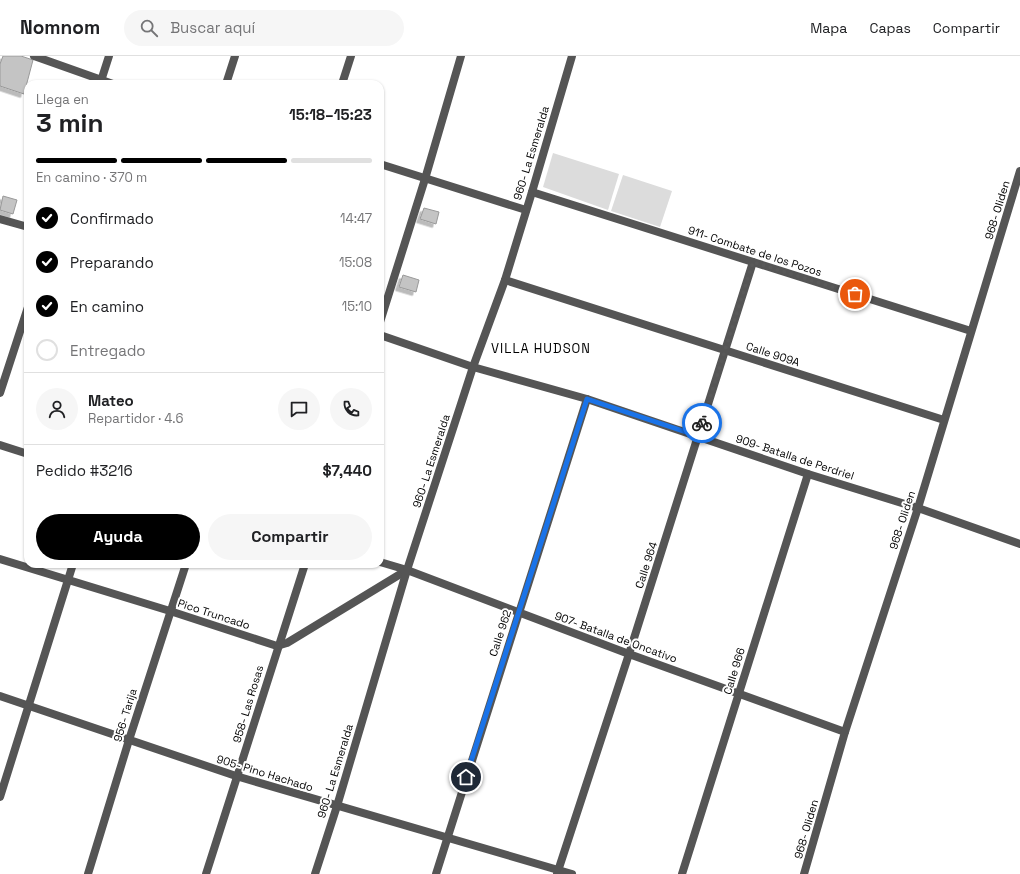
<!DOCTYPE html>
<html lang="es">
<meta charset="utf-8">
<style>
body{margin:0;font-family:"Space Grotesk",sans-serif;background:#f6f6f6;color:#202124;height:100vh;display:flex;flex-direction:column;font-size:15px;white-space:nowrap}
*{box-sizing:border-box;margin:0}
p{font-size:13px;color:#757577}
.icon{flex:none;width:22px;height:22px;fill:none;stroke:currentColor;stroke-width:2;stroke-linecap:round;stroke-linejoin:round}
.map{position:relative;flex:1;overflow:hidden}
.details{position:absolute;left:24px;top:24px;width:360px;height:488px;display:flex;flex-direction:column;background:#fff;border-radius:12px;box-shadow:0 1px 3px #0004}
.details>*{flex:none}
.pin{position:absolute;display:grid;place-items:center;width:34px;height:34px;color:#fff;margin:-17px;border:2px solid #fff;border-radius:50%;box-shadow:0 1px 4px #0007}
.courier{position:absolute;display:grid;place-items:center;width:40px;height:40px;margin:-20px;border:3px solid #1a73e8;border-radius:50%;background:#fff;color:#222;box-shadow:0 1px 5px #0007}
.headline em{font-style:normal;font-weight:700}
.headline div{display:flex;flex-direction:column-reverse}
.headline{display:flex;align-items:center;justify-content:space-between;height:68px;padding:0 12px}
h1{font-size:26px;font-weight:700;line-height:30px}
.bar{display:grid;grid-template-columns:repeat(4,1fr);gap:6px 4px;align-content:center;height:48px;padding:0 12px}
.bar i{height:5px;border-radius:3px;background:#e0e0e0}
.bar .on{background:#000}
.bar p{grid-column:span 4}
.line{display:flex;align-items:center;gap:10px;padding:0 12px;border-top:1px solid #e0e0e0}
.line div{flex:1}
.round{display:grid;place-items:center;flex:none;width:42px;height:42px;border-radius:21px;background:#f6f6f6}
ol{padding:0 12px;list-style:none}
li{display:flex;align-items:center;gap:12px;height:44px}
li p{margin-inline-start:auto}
li .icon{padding:4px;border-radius:50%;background:#000;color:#fff;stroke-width:4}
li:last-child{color:#757577}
li i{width:22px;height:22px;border:2px solid #e0e0e0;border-radius:50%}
.action{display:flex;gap:8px;margin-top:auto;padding:8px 12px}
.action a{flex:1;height:46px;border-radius:24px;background:#000;color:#fff;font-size:16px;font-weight:700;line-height:46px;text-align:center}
.action a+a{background:#f6f6f6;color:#202124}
header{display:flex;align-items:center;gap:24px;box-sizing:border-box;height:56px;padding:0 20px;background:#fff;border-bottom:1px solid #e0e0e0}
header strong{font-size:19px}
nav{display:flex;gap:22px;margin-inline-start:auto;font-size:14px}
.search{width:280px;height:36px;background:#f6f6f6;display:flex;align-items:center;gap:10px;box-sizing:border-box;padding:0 14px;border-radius:22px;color:#757577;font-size:15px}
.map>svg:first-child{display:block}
.green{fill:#dcdcdc}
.building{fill:#c4c4c4;stroke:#999;filter:url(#shadow)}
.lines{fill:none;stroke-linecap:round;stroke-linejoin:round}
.minor{stroke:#555;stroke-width:8}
.done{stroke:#595959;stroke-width:4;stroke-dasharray:0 7.2}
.route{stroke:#1a73e8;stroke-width:5}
.labels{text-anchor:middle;stroke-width:4;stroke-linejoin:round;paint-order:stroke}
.street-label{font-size:11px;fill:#000;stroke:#fff}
.quarter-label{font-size:13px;letter-spacing:1px;fill:#000;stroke:#fff}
</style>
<header>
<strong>Nomnom</strong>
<div class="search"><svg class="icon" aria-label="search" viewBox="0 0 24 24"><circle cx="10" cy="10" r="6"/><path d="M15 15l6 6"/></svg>Buscar aquí</div>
<nav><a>Mapa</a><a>Capas</a><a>Compartir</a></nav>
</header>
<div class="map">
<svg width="1020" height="818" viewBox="0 0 1020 818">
<defs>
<filter id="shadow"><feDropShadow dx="-3.5" dy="3.5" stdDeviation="0" flood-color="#0004"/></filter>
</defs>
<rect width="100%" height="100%" fill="#fff"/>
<g class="green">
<polygon points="553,97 619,118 608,154 543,131"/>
<polygon points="623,119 672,135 660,171 611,155"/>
</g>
<g class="building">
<polygon points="3,0 21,0 33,4 24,38 0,30 0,8"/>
<polygon points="3,140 17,144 13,158 0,154"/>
<polygon points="424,152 439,156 436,168 420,163"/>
<polygon points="403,219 419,224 416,236 399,231"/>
</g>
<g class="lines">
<g class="minor">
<polyline points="34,0 113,28"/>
<polyline points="100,28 109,0"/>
<polyline points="226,28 235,0"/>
<polyline points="342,28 351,0"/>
<polyline points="380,108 526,154"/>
<polyline points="532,136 971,275"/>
<polyline points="0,163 28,171"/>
<polyline points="505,224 944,364"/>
<polyline points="380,266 425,123 461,0"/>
<polyline points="380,279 473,311 587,343 808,418 918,452 1020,488"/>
<polyline points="0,337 28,251"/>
<polyline points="0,389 28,398"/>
<polyline points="0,503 170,555 277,590 287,587 407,514"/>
<polyline points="380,506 407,514 629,598 845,676"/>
<polyline points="0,640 236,720 572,818"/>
<polyline points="0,741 73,508"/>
<polyline points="88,818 129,684 186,508"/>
<polyline points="206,818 305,508"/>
<polyline points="315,818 337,750 407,514 473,311 505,224 532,136 572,0"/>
<polyline points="436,818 587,343"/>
<polyline points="557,818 629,598 753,206"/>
<polyline points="682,818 808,418"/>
<polyline points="804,818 845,676 918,452 1020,115"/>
</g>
</g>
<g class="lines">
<polyline class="done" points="702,367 753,206 855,238"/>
<polyline class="route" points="466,721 587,343 698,380 702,367"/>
</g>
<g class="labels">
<g class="street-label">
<text transform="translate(531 97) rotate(-73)" y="4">960- La Esmeralda</text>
<text transform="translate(997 154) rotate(-73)" y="4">968- Oliden</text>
<text transform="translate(755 195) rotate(18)" y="4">911- Combate de los Pozos</text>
<text transform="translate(773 298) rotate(18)" y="4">Calle 909A</text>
<text transform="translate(795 401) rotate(18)" y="4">909- Batalla de Perdriel</text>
<text transform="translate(431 405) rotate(-72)" y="4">960- La Esmeralda</text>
<text transform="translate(902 464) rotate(-72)" y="4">968- Oliden</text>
<text transform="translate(646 509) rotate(-72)" y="4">Calle 964</text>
<text transform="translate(214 558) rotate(18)" y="4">Pico Truncado</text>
<text transform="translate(500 577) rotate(-72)" y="4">Calle 962</text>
<text transform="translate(616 581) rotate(20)" y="4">907- Batalla de Oncativo</text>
<text transform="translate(734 615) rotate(-73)" y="4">Calle 966</text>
<text transform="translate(248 648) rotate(-73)" y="4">958- Las Rosas</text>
<text transform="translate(125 659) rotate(-73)" y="4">956- Tarija</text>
<text transform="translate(335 715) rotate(-73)" y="4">960- La Esmeralda</text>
<text transform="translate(265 717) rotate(17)" y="4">905- Pino Hachado</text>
<text transform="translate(806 773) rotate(-74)" y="4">968- Oliden</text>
</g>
<g class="quarter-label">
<text x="541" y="297">VILLA HUDSON</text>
</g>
</g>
</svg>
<div class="pin" style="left:855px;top:238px;background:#ea580c"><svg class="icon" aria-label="bag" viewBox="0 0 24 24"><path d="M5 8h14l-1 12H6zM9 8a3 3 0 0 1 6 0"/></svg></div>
<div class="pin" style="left:466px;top:721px;background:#1f2937"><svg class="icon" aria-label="home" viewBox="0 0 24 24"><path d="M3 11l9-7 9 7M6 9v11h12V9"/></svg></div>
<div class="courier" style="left:702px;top:367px"><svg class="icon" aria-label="bike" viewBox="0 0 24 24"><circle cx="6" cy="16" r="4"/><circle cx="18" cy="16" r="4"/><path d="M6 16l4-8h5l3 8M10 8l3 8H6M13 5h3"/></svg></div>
<section class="details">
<div class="headline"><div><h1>3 min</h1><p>Llega en</p></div><em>15:18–15:23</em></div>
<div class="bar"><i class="on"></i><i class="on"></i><i class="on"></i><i></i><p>En camino · 370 m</p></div>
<ol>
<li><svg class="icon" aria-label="check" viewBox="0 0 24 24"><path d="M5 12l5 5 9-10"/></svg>Confirmado<p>14:47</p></li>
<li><svg class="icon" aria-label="check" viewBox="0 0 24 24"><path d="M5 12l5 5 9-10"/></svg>Preparando<p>15:08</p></li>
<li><svg class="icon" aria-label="check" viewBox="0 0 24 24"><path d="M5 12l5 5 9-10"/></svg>En camino<p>15:10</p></li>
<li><i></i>Entregado</li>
</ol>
<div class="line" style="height:72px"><a class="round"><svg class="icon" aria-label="person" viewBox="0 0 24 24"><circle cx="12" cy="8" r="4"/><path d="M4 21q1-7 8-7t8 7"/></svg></a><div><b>Mateo</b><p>Repartidor · 4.6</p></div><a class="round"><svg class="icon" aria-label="chat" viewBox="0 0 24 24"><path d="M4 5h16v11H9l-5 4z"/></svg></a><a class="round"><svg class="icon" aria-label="phone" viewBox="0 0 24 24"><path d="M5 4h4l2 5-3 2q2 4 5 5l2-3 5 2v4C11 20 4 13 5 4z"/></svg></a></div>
<div class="line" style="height:52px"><div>Pedido #3216</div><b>$7,440</b></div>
<div class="action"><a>Ayuda</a><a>Compartir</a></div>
</section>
</div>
